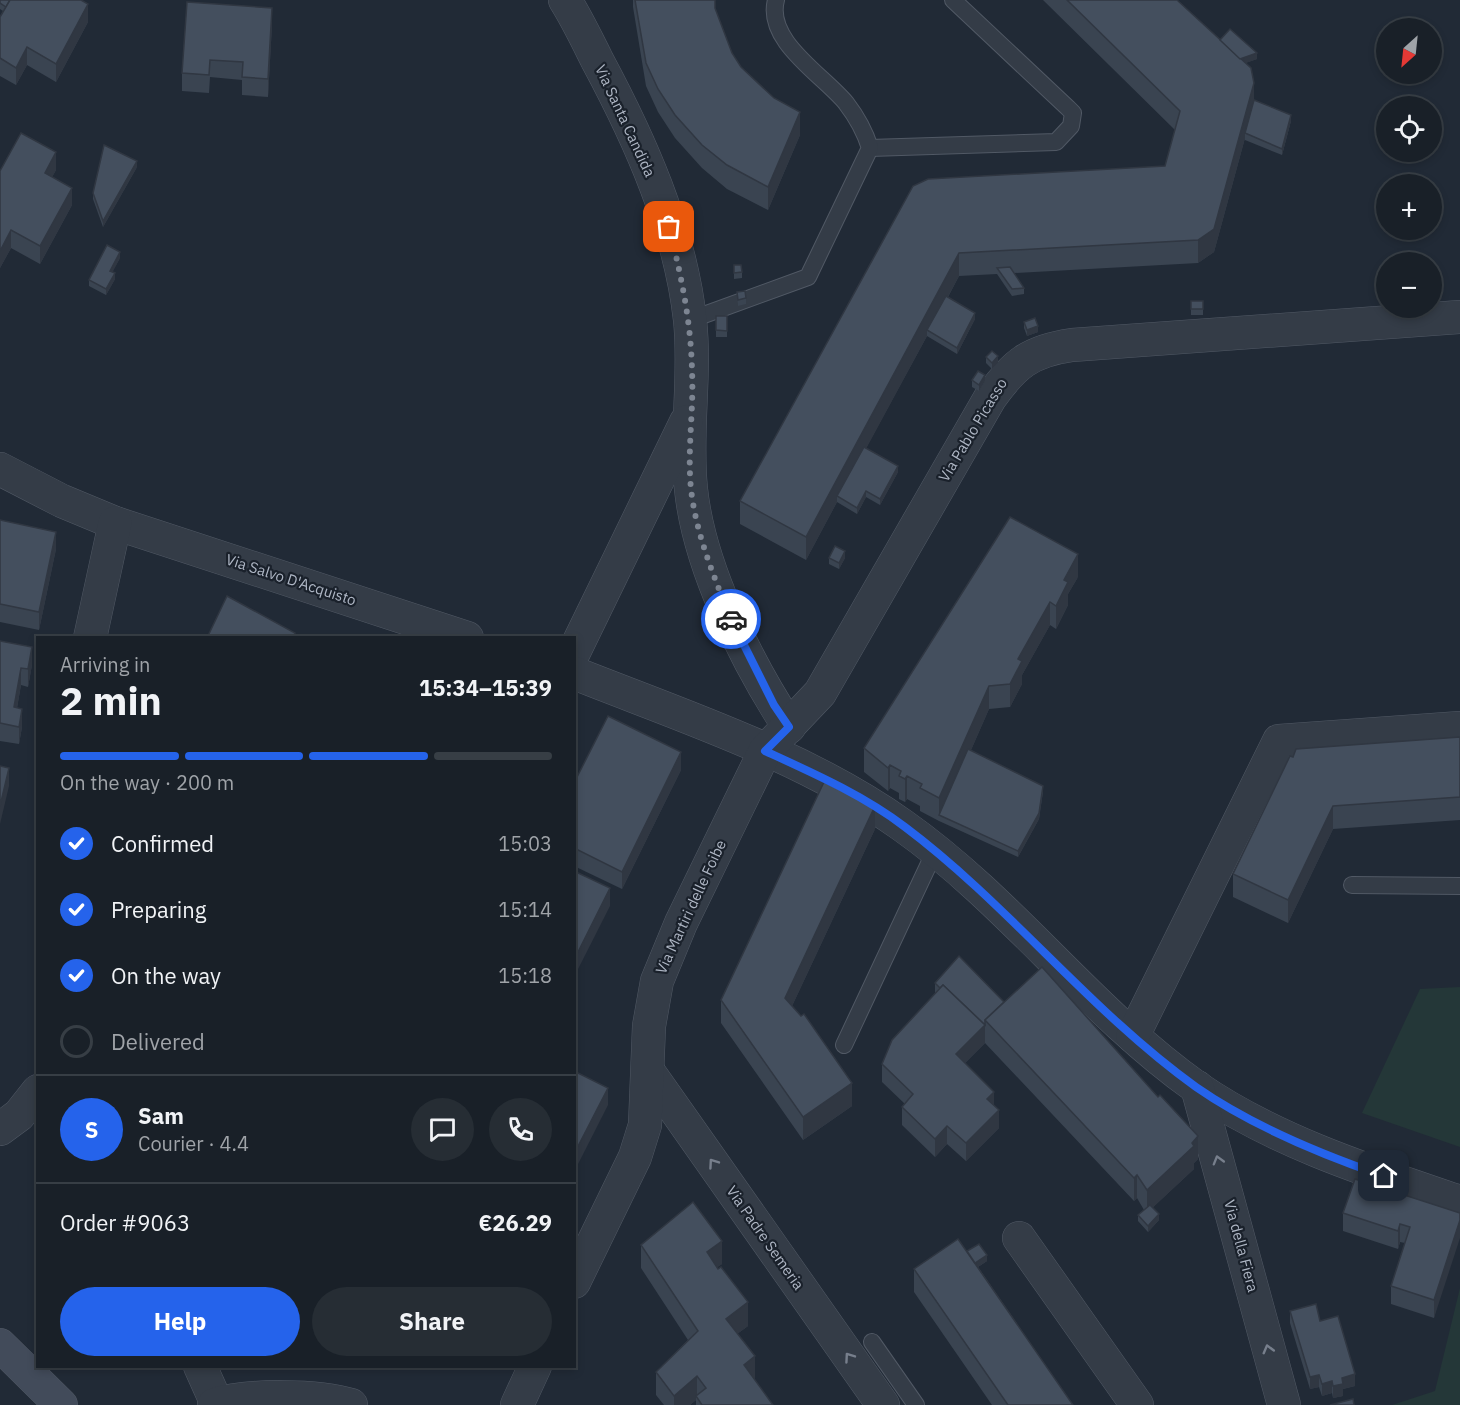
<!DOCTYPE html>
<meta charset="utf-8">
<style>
body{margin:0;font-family:"IBM Plex Sans",sans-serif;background:#262d34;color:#f1f3f6;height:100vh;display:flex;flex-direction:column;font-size:22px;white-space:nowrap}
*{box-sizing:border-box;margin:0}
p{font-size:20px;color:#9fa3a8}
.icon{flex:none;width:33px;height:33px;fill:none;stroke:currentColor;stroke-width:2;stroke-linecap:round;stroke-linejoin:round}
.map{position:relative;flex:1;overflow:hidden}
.details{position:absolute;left:36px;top:636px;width:540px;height:732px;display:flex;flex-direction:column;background:#192028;border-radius:0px;box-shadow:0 3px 9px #0003,0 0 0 2px #373e45}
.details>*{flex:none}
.needle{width:39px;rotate:207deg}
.controls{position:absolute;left:1376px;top:18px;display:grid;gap:12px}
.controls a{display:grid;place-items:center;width:66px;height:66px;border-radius:50%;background:#192028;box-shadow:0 3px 9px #0003,0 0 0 2px #373e45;font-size:30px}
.pin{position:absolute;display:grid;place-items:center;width:51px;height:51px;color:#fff;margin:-26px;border-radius:12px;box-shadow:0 3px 9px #0006}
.courier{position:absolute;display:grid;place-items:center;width:60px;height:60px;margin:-30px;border:4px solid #2563eb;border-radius:50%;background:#fff;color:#222;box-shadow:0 2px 8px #0007}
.overview em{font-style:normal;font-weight:800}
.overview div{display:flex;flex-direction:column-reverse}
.overview{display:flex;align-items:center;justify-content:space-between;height:102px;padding:0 24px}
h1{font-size:39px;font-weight:800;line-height:45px}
.bar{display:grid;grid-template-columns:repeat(4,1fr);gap:9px 6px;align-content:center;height:72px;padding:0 24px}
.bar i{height:8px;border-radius:4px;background:#373e45}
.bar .on{background:#2563eb}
.bar p{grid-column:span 4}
.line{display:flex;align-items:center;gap:15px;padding:0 24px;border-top:2px solid #373e45}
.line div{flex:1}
.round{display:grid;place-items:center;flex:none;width:63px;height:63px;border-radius:32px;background:#262d34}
ol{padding:0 24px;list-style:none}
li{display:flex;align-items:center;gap:18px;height:66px}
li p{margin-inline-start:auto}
li .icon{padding:6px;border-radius:50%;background:#2563eb;color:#fff;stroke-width:4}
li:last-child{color:#9fa3a8}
li i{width:33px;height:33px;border:3px solid #373e45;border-radius:50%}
.action{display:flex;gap:12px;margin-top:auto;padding:12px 24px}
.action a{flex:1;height:69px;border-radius:36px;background:#2563eb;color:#fff;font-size:24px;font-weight:800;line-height:69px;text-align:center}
.action a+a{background:#262d34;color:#f1f3f6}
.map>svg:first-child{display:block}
.green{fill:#243738}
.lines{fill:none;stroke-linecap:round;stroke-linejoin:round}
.lane-casing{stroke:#515965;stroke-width:18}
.street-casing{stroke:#515965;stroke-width:34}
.secondary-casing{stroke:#515965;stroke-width:34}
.lane{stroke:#343c47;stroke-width:16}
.street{stroke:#343c47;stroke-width:33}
.secondary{stroke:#424b5a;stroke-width:33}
.wall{fill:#3a4451}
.shaded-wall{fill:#303742}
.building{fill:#444f5e;stroke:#303742;stroke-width:1.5}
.oneway{stroke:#777f8c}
.done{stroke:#7d8592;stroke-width:6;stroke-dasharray:0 10.8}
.route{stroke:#2563eb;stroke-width:8}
.labels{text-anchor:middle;stroke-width:4.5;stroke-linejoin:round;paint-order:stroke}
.street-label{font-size:15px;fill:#aeb6c4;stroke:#1a212b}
</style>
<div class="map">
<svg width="1460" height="1405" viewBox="0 0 1460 1405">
<rect width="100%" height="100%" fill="#212a36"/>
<g class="green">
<polygon points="1460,987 1460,1147 1362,1113 1420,989"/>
<polygon points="1460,1288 1460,1405 1392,1405 1435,1391"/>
</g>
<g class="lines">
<defs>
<g id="lane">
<polyline points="870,148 1056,142 1071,126 1073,113 1068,108 953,0"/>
<path d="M690,320L808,277L870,148C865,132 856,116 846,103C823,75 765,41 776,0"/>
<polyline points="1352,885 1460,886"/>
<polyline points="844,1045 935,851"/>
<polyline points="872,1342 916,1405"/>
</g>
<g id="street">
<path d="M565,0C577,19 587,40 597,60C640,140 680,229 690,320C696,376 685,432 691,489C699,567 746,661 789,727"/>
<polyline points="0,469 62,501 115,523 467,638"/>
<polyline points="90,638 115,523"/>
<polyline points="574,652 686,422"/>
<path d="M574,673C685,717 805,756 902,825C1010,901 1089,1011 1196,1087C1274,1141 1371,1172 1460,1202"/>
<polyline points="1133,1036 1279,741 1460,728"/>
<polyline points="648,1071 883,1405"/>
<polyline points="1197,1087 1284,1405"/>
<polyline points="0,1129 19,1115 38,1091"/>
<polyline points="1019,1238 1137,1405"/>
<path d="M574,1282L635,1157L645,1125L649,1026L657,981L681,923L765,751L820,693L990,398C1014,364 1030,351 1072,345L1460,317"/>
<polyline points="200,1366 217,1404"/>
<path d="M214,1405C245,1394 319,1395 351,1405"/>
<polyline points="517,1405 535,1366"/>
</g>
<polyline id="secondary" points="0,1345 61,1405"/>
</defs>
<use href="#lane" class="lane-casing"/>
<use href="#street" class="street-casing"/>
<use href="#secondary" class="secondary-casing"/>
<use href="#lane" class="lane"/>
<use href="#street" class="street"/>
<use href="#secondary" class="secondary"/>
</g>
<g class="wall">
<polygon points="633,0 715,0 715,8 732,53 741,67 800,135 768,210 727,189 702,168 675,138 658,112 646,86 633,7"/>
<polygon points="1043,0 1177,0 1220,40 1257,59 1245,63 1254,100 1291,121 1282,155 1245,140 1245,138 1214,252 1198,263 1014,273 1024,288 1024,294 1012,296 997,274 959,276 948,297 975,319 957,354 927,336 866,448 898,472 880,505 866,497 857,514 837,502 806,560 740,524 740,501 913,186 1165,166 1175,130"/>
<polygon points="0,1 88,22 56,82 27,65 16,85 0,76 0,17 3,11 0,9"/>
<polygon points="272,25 268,97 242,95 242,80 210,77 209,93 182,91 182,73"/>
<polygon points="137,167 103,227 93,199 93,193"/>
<polygon points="56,170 52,177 72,205 40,264 11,248 0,268 0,171"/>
<polygon points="120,258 112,272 115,279 106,295 89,286 89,280"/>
<polygon points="734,265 742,272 742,278 734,279"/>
<polygon points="737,292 746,298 746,304 738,306"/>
<rect x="1191" y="301" width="12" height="14"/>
<rect x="716" y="316" width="11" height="21"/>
<polygon points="1024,322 1038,332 1027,336 1024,328"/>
<polygon points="986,357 998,363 992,369 986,363"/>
<polygon points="972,380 985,381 979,391 972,387"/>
<polygon points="0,520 56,549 39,630 0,622"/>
<polygon points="829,558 845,558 839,569 829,564"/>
<polygon points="1078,577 1068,594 1068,605 1056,629 1050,625 1022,675 1022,684 1010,707 989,709 971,750 1043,792 1039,819 1018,857 939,821 920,811 920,806 907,799 905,802 899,799 899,793 890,788 888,791 864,772 864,748"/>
<polygon points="0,641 32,665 28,687 21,685 17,708 22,727 19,744 0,741"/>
<polygon points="1460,737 1460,820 1333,829 1288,923 1233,897 1233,874 1293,757"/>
<polygon points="681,770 622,889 574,866 574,783"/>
<polygon points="875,829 792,1006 801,1016 852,1106 803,1140 721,1023 721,1000"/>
<polygon points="935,983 1004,1002 1198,1159 1194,1163 1194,1169 1153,1207 1159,1220 1148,1232 1138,1221 1138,1215 1144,1210 1137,1198 1134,1201 985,1043 965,1063 994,1106 999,1128 966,1161 947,1144 935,1157 902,1125 902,1107 905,1104 882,1082 882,1064 935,994"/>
<polygon points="1343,1213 1460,1213 1434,1318 1391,1304 1391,1286 1405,1243 1400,1242 1398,1249 1343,1231"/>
<polygon points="641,1245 722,1264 717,1267 748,1326 737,1334 755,1380 773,1405 696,1405 696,1400 690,1405 664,1405 656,1395 656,1372 688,1340 641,1268"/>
<polygon points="967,1251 987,1261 978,1267 1073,1405 992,1405 914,1292 914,1269"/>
<polygon points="1290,1311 1320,1321 1355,1386 1343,1389 1343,1396 1333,1398 1332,1393 1322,1396 1319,1387 1310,1389 1290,1323"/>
</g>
<g class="shaded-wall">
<polygon points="88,4 88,22 56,82 56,64"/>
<polygon points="272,8 272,25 268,97 268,79"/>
<polygon points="27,47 27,65 16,85 16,68"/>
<polygon points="1257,53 1257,59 1227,70 1227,64"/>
<polygon points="1254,83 1254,106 1245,133 1245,138 1214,252 1198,263 1198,240"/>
<polygon points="800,112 800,135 768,210 768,187"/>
<polygon points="1291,115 1291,121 1282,155 1282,149"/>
<polygon points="56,152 56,170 45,190 45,173"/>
<polygon points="137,161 137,167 103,227 103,221"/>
<polygon points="72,188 72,205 40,264 40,246"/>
<polygon points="11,230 11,248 0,268 0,251"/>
<polygon points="120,252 120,258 110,277 110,271"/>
<polygon points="959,253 959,276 929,332 927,330 927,336 840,497 837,496 837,502 806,560 806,537"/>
<polygon points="115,273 115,279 106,295 106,289"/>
<polygon points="975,313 975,319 957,354 957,348"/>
<polygon points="1038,326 1038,332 1027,336 1027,330"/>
<polygon points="998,356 998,363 992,369 992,363"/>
<polygon points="985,375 985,381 979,391 979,385"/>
<polygon points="898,466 898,472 880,505 880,499"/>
<polygon points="866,491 866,497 857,514 857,508"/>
<polygon points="56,532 56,549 39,630 39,612"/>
<polygon points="845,551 845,558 839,569 839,563"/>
<polygon points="1078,554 1078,577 1068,594 1068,605 1056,629 1056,606 1064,580"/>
<polygon points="1050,602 1050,625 1022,675 1022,684 1010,707 1010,684 1018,659"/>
<polygon points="32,647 32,665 28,687 28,669"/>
<polygon points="21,668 21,685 14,725 14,707"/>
<polygon points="989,686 989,709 942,816 939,815 939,798"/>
<polygon points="22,709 22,727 19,744 19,727"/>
<polygon points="681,752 681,770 622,889 622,872"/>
<polygon points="890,765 890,788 888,791 888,768"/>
<polygon points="9,768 9,786 0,824 0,806"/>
<polygon points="907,776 907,799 905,802 905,779"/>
<polygon points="1043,786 1039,819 1018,857 1018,851"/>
<polygon points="875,806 875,829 785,1021 785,998"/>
<polygon points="1333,806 1333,829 1288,923 1288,900"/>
<polygon points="610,888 610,906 574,977 574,960"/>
<polygon points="985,1025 985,1043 956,1072 956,1054"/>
<polygon points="852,1083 852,1106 803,1140 803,1117"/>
<polygon points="608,1088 608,1105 574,1172 574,1154"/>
<polygon points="994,1092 994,1110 987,1099"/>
<polygon points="999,1110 999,1128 966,1161 966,1143"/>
<polygon points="947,1126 947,1144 935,1157 935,1139"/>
<polygon points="1198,1136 1198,1159 1194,1163 1194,1169 1147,1213 1147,1190"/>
<polygon points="1137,1175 1137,1198 1134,1201 1134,1178"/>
<polygon points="1159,1214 1159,1220 1148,1232 1148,1226"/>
<polygon points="1460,1220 1460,1238 1434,1318 1434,1300"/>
<polygon points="1400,1224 1400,1242 1398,1249 1398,1231"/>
<polygon points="722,1241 722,1264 707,1275 707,1252"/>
<polygon points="987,1255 987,1261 967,1274 967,1268"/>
<polygon points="748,1302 748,1326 726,1342 726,1319"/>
<polygon points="755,1356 755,1380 744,1365"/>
<polygon points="1355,1374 1355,1386 1343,1389 1343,1396 1333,1398 1333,1386 1342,1378"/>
<polygon points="1319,1375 1319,1387 1310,1389 1310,1377"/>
<polygon points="697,1376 697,1398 696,1396 696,1400 690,1405 674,1405 674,1396"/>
<polygon points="1332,1381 1332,1393 1322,1396 1322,1384"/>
</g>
<g class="building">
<polygon points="0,0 10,0 6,7 0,3"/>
<polygon points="10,0 81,0 88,4 56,64 27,47 16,68 0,58 0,17"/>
<polygon points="635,0 715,0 715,8 732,53 741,67 774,98 800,112 768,187 727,165 702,145 675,115 658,89 646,63"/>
<polygon points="1067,0 1177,0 1251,68 1254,83 1214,229 1198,240 959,253 806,537 740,501 913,186 928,179 1165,166 1180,111"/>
<polygon points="187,2 272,8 268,79 242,77 243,62 210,60 209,75 182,73"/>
<polygon points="1230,29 1257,53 1240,59 1220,40"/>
<polygon points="1254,100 1291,115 1282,149 1245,133"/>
<polygon points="21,133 56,152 45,173 72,188 40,246 11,230 0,251 0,171"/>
<polygon points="104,145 137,161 103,221 93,193"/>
<polygon points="107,245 120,252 110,271 115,273 106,289 89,280"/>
<polygon points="734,265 741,265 742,272 734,273"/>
<polygon points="1010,267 1024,288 1012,289 997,268"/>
<polygon points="745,291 746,298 738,300 737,292"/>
<polygon points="946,296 975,313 957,348 927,330"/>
<rect x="1191" y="301" width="12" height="8"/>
<polygon points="716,316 727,316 727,331 716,330"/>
<polygon points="1035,318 1038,326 1027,330 1024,322"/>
<polygon points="992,351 998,356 992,363 986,357"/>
<polygon points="978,371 985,375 979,385 972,380"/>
<polygon points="864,447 898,466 880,499 866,491 857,508 837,496"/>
<polygon points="1010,517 1078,554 1064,580 1068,582 1056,606 1050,602 1018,659 1022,661 1010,684 989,686 939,798 920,788 922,784 907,776 905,779 899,776 901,771 890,765 888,768 864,748"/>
<polygon points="0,520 56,532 39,612 0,604"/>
<polygon points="835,546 845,551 839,563 829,558"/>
<polygon points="227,596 295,633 293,638 207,638"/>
<polygon points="0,641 32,647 28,669 21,668 14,707 22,709 19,727 0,723"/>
<polygon points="608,716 681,752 622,872 574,848 574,783"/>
<polygon points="1460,737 1460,797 1333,806 1288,900 1233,874 1290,756 1293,757 1296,749"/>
<polygon points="968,749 1043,786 1039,813 1018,851 939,815"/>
<polygon points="0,766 9,768 0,806"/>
<polygon points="824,782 875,806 785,998 801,1016 804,1014 852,1083 803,1117 721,1000"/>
<polygon points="574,871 610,888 574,960"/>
<polygon points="959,956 1004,1002 985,1020 985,1025 943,985 940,988 935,983"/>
<polygon points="1042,967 1158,1097 1160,1095 1198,1136 1192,1143 1194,1146 1147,1190 1137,1175 1134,1178 985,1020"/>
<polygon points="943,985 985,1025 956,1054 994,1092 987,1099 999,1110 966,1143 947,1126 935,1139 902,1107 913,1094 882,1064 892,1040"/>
<polygon points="574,1071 608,1088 574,1154"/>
<polygon points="1355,1179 1460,1213 1460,1220 1434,1300 1391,1286 1410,1227 1400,1224 1398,1231 1343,1213"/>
<polygon points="693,1202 722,1241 707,1252 718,1269 721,1267 748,1302 726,1319 755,1356 744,1365 773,1405 702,1405 696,1396 706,1388 697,1376 674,1396 656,1372 698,1331 641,1245"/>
<polygon points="1150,1205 1159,1214 1148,1226 1138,1215"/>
<polygon points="958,1239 1073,1405 1008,1405 914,1269"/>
<polygon points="979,1244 987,1255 975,1263 967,1251"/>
<polygon points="1316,1304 1320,1321 1338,1316 1355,1374 1342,1378 1343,1384 1333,1386 1332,1381 1322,1384 1319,1375 1310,1377 1290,1311"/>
<polygon points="1353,1399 1354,1405 1330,1405"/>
</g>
<defs><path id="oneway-chevron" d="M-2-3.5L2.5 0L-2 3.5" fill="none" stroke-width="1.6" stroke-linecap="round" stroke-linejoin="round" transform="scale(1.5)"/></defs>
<g class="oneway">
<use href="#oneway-chevron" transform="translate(1218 1160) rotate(-106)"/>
<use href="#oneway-chevron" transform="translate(713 1163) rotate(-125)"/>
<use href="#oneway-chevron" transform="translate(1268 1349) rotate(-105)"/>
<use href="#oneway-chevron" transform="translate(849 1357) rotate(-125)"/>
</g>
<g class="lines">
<path class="done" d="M669,227C681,275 691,321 692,371C694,410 687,449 691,489C696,534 714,577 731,619"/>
<path class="route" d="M731,619L774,705L789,727L765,751C813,773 863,795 905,827C1009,905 1090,1011 1196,1087C1252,1126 1320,1154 1384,1176"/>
</g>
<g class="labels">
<g class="street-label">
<text transform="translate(625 121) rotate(65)" y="5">Via Santa Candida</text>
<text transform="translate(973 430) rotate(-59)" y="5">Via Pablo Picasso</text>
<text transform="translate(291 580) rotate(18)" y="5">Via Salvo D'Acquisto</text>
<text transform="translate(691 907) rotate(-65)" y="5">Via Martiri delle Foibe</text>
<text transform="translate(765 1238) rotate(55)" y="5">Via Padre Semeria</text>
<text transform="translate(1241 1246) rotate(75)" y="5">Via della Fiera</text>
</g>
</g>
</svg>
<div class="controls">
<a><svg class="needle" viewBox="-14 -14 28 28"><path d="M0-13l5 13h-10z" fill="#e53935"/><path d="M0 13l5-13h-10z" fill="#9fa3a8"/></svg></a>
<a><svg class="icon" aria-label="locate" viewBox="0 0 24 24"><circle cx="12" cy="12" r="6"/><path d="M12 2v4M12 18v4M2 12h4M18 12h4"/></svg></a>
<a>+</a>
<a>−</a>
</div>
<div class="pin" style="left:669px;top:227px;background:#ea580c"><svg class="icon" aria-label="bag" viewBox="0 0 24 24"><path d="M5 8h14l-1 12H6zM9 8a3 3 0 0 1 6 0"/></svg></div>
<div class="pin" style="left:1384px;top:1176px;background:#1f2937"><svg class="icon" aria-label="home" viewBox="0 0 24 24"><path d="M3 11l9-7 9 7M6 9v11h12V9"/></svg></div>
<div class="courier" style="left:731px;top:619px"><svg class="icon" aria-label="car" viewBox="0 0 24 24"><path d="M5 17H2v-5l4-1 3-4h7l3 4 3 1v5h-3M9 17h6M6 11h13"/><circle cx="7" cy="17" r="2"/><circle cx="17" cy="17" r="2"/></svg></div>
<section class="details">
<div class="overview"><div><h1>2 min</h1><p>Arriving in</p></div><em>15:34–15:39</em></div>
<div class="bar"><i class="on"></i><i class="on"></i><i class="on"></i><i></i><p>On the way · 200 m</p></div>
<ol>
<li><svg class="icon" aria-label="check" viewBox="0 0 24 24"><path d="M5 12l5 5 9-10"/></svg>Confirmed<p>15:03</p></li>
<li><svg class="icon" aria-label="check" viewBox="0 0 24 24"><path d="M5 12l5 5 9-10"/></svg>Preparing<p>15:14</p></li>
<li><svg class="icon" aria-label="check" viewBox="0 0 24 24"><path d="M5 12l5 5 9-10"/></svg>On the way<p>15:18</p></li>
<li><i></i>Delivered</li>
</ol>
<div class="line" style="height:108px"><b class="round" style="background:#2563eb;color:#fff">S</b><div><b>Sam</b><p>Courier · 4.4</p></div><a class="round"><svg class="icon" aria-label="chat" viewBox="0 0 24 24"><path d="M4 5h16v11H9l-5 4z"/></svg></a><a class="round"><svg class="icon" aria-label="phone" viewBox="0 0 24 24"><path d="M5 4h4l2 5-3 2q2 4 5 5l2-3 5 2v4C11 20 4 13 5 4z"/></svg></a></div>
<div class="line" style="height:78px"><div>Order #9063</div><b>€26.29</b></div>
<div class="action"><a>Help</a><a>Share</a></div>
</section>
</div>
